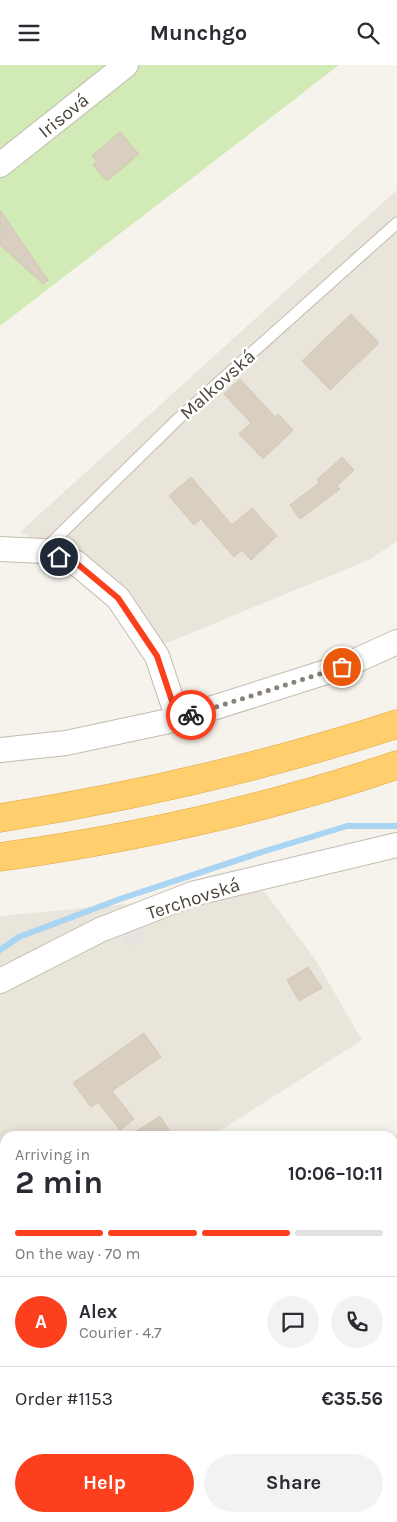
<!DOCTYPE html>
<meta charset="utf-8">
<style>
body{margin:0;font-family:Karla,sans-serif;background:#f2f2f3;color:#2b2b33;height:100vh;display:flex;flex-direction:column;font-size:19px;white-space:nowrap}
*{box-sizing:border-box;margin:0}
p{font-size:16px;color:#7c7c81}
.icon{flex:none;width:28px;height:28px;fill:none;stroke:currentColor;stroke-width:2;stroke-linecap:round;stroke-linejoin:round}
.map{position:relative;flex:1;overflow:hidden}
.drawer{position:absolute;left:0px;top:1066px;width:398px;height:391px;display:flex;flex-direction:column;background:#fff;border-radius:15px 15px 0 0;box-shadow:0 2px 12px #0003}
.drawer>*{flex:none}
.pin{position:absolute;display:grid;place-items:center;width:42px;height:42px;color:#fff;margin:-21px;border:2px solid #fff;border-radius:50%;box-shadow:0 1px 5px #0007}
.courier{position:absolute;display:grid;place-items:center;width:50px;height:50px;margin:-25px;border:4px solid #fc3f1d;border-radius:50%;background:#fff;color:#222;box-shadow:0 1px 6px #0007}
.overview em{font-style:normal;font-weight:700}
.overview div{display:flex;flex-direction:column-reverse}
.overview{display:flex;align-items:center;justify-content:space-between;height:85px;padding:0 15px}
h1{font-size:32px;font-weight:700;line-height:38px}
.bar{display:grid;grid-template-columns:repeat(4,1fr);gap:8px 5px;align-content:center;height:60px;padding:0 15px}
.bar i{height:6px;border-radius:4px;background:#e1e1e2}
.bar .on{background:#fc3f1d}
.bar p{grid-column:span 4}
.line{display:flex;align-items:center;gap:12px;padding:0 15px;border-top:1px solid #e1e1e2}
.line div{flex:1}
.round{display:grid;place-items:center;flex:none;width:52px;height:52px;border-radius:26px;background:#f2f2f3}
.primary-button{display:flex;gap:10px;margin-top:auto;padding:10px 15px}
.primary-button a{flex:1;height:58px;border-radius:30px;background:#fc3f1d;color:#fff;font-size:20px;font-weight:700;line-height:58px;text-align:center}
.primary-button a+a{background:#f2f2f3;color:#2b2b33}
header{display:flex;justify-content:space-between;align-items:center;height:65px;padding:0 15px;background:#fff;font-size:22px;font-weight:700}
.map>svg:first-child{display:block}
.residential{fill:#eae5da}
.green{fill:#d2eab5}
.parking{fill:#e5e3e0}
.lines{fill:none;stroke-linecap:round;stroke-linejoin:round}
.stream{stroke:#a9d4f2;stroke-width:6}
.building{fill:#d8cfc1;stroke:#d3c7b4}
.lane-casing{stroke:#c2bbae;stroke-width:13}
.street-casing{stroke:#c2bbae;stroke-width:26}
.highway-casing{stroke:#e0a43c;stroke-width:29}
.lane{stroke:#fff;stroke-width:11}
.street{stroke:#fff;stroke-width:24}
.highway{stroke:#ffcf6e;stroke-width:28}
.done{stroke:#878178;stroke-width:5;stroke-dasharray:0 9}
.route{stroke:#fc3f1d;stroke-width:6}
.labels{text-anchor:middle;stroke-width:5;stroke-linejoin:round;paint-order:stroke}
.street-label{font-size:19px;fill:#4b4439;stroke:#fff}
</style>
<header><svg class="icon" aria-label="menu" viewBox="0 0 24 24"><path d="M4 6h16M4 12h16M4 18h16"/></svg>Munchgo<svg class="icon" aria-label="search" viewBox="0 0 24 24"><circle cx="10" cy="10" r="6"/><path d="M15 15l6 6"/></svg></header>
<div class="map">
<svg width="397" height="1457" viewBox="0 0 397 1457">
<rect width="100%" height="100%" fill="#f6f3ec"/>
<g class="residential">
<polygon points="397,125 397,476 371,494 157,582 65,490 20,467"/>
<polygon points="264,826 315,894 362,975 212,1071 5,1071 5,1204 0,1207 0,851"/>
</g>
<g class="green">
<polygon points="0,0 339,0 0,261"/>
<polygon points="392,1222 397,1226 397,1371 392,1375"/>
<polygon points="43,1453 304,1453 299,1457 48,1457"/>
</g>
<polygon class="parking" points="138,857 145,874 127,881 121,864"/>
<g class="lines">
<polyline class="stream" points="0,885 19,872 120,834 262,787 347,761 397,761"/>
</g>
<g class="building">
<polygon points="120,67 139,89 107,116 93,100 97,97 92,91"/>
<polygon points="0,145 48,215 43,219 0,180"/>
<polygon points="351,249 379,278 330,325 302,296"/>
<polygon points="240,314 275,352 278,349 293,365 263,394 239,369 251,358 224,329"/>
<polygon points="342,392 354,405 337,421 340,424 300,454 290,440 319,418 317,415"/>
<polygon points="191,412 232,460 252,443 277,471 251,495 242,485 234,492 201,454 194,460 169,431"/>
<polygon points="308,902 322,923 299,936 287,915"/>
<polygon points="144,968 161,992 112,1026 134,1054 120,1065 98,1037 91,1042 73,1018"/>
<polygon points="160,1051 173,1071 129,1071"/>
</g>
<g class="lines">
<defs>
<g id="lane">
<polyline points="43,486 179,353 397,158"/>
<polyline points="392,1375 397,1371"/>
<polyline points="299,1457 304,1452"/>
</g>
<g id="street">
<polyline points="0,100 126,0"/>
<polyline points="0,484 43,486 75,497 118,533 157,591 178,654"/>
<polyline points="0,685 66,678 178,654 342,602 397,577"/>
<polyline points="0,916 100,865 192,829 397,780"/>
</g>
<g id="highway">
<path d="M0,753C138,731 264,702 397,659"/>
<path d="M0,792C135,773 268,744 397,700"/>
</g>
</defs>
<use href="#lane" class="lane-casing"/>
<use href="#street" class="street-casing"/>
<use href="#highway" class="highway-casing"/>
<use href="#lane" class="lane"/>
<use href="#street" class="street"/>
<use href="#highway" class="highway"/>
</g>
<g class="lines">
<polyline class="done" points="191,650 342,602"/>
<polyline class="route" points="59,492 75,497 118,533 157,591 178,654 191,650"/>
</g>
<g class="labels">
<g class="street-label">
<text transform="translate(63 50) rotate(-39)" y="7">Irisová</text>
<text transform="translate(217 319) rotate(-42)" y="7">Malkovská</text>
<text transform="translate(193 833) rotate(-18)" y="7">Terchovská</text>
</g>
</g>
</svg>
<div class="pin" style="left:342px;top:602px;background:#ea580c"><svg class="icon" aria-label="bag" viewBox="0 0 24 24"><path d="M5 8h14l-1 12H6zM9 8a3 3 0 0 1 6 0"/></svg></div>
<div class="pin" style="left:59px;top:492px;background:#1f2937"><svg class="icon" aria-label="home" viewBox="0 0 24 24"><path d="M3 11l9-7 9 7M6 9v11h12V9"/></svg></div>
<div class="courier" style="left:191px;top:650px"><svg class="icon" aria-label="bike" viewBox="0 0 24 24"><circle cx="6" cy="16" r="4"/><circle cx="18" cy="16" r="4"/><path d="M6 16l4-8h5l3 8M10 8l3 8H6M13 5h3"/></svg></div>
<section class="drawer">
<div class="overview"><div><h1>2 min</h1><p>Arriving in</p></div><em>10:06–10:11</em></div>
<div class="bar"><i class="on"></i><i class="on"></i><i class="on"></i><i></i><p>On the way · 70 m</p></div>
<div class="line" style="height:90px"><b class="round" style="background:#fc3f1d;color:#fff">A</b><div><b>Alex</b><p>Courier · 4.7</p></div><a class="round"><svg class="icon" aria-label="chat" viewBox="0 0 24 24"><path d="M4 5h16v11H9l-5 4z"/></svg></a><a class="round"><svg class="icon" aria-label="phone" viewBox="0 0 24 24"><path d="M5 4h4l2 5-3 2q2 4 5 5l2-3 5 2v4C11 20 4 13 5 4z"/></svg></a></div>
<div class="line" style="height:65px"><div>Order #1153</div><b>€35.56</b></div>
<div class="primary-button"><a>Help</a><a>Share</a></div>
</section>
</div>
